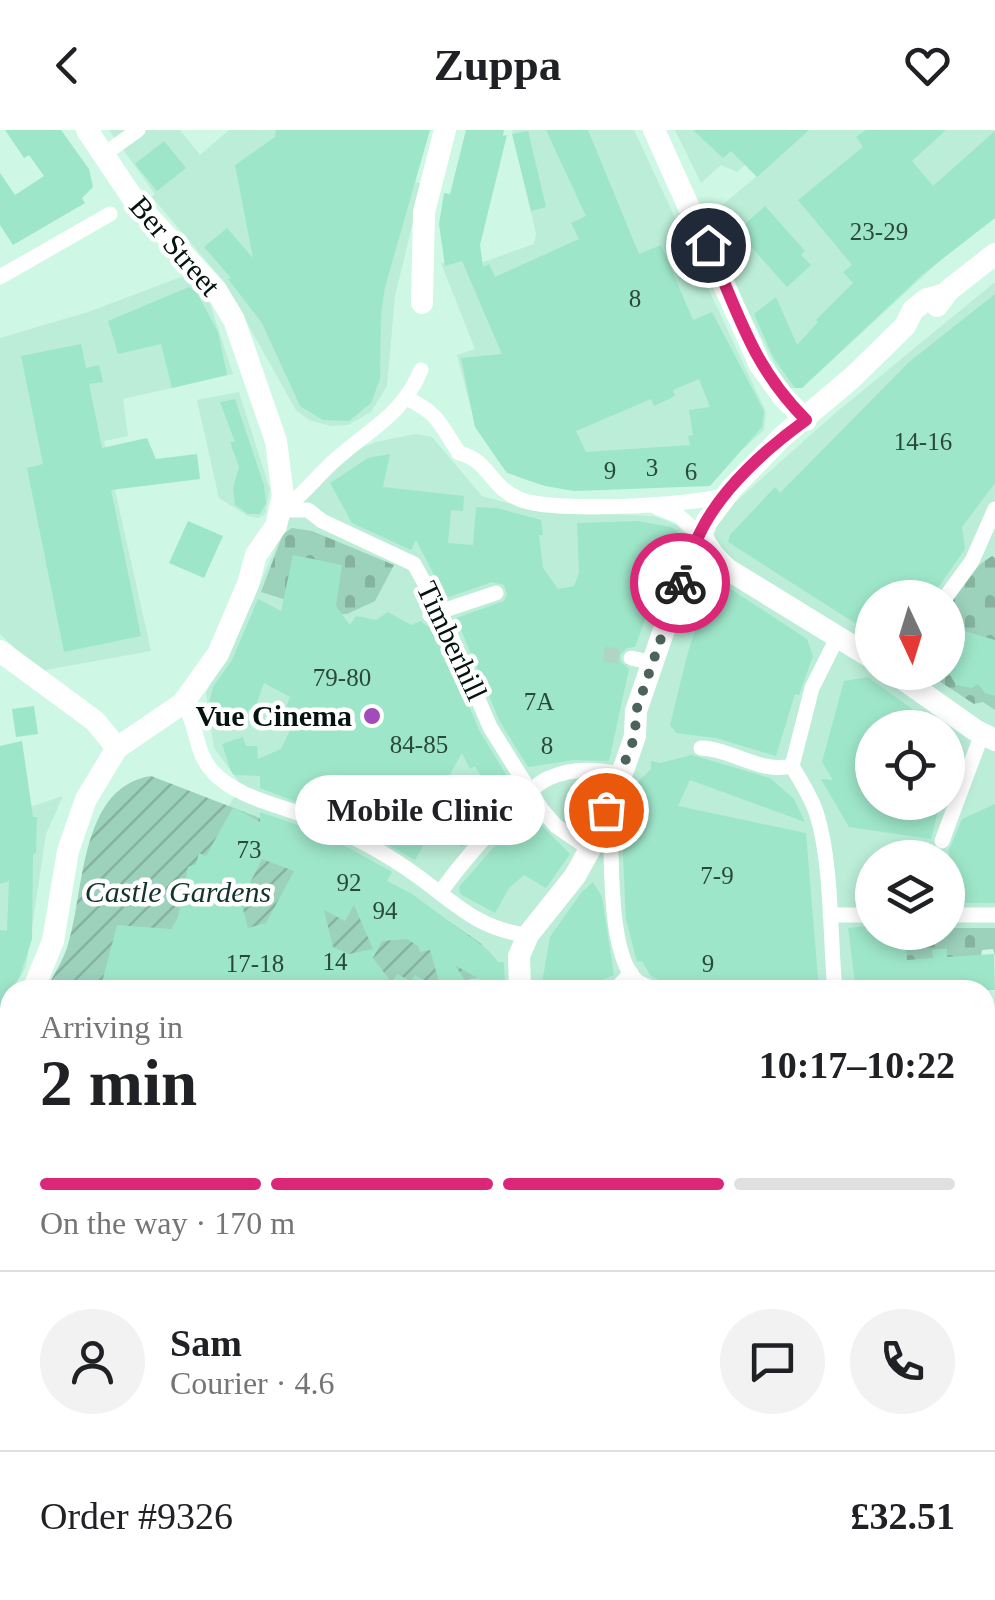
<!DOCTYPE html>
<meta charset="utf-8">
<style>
body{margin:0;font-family:Georgia,serif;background:#f2f2f2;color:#202124;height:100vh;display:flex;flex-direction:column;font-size:38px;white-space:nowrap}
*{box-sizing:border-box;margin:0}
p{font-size:32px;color:#757577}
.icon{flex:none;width:55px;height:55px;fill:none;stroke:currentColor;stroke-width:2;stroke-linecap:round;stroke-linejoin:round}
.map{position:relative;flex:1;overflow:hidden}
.details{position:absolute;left:0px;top:850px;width:995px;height:620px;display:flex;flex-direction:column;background:#fff;border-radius:30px 30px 0 0;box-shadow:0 5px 15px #0003}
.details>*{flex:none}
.needle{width:65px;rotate:176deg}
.fabs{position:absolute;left:855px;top:450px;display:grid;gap:20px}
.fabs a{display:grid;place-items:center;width:110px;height:110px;border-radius:50%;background:#fff;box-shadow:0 5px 15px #0003;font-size:50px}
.pin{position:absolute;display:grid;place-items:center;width:85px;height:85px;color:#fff;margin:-42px;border:5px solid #fff;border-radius:50%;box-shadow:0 2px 10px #0007}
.courier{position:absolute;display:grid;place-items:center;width:100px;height:100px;margin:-50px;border:8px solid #db2777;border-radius:50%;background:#fff;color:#222;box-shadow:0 2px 12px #0007}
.bubble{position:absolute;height:70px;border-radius:35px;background:#fff;box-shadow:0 5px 15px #0003;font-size:32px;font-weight:700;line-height:70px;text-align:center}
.overview em{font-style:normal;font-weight:700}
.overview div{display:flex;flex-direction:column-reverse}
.overview{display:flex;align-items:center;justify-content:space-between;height:170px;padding:0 40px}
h1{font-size:65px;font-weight:700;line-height:75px}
.bar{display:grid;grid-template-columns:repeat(4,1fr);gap:15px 10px;align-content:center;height:120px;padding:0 40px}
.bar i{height:12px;border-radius:8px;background:#e0e0e0}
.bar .selected{background:#db2777}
.bar p{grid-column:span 4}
.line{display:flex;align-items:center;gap:25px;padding:0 40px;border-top:2px solid #e0e0e0}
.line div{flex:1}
.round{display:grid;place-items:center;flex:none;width:105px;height:105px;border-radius:52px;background:#f2f2f2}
header{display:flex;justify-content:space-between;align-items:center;height:130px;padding:0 40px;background:#fff;font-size:45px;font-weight:700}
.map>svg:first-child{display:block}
.built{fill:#bbedd8;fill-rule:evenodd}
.cemetery{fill:url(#cemetery-stones)}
.garden{fill:url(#garden-furrows)}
.building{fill:#9ee6ca;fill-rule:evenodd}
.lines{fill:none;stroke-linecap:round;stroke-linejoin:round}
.street-tunnel{stroke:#b0d5c6;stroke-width:15;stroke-dasharray:15 8;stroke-linecap:butt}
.street{stroke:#fff;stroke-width:15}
.secondary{stroke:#fff;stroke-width:22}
.done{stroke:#4b635a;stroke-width:10;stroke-dasharray:0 18}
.route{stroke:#db2777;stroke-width:12}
.poi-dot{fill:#a14cba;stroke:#fff;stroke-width:4}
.labels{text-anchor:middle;stroke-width:9;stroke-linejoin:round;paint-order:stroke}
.number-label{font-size:25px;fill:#2b483d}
.street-label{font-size:30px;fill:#05140e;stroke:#fff}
.poi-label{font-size:30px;font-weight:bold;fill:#05140e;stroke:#fff;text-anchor:end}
.park-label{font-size:30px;font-style:italic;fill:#133429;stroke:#fff}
</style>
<header><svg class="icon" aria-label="back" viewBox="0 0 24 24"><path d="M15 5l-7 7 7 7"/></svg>Zuppa<svg class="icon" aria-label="heart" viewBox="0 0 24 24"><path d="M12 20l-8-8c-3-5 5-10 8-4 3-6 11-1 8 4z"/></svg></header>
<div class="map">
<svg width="995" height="1470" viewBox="0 0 995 1470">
<defs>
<pattern id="cemetery-stones" width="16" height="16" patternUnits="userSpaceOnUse" patternTransform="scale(2.5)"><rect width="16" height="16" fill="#9cd1bc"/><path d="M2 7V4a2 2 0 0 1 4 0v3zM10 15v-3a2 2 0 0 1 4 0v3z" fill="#85b3a0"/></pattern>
<pattern id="garden-furrows" width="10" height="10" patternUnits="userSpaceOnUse" patternTransform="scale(2.5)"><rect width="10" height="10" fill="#9cd1bc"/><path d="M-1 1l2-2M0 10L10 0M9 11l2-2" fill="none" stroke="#85b3a0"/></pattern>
</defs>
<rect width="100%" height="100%" fill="#cef7e6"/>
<g class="built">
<polygon points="109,0 180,0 200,25 229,0 411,0 396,46 422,54 395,166 387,256 371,282 348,295 331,296 309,290 296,280 224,152 152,67 155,64"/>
<polygon points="512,0 634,0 766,282 764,300 702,356 545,356 518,347 501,335 476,298 457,225 475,219 441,133 474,127 475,135 534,114 536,104"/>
<polygon points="675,0 995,0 995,80 802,258 787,258 744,173 709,86 757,46 745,35 737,42 721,35 701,53"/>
<polygon points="189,144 210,174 233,244 123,269 128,306 104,311 151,521 40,541 0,504 0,208 88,182"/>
<path d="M995,152V798H948V728H872V802L884,860H89L207,708L242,656L214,618L206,563L253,471L287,391L327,342L358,319L376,312L415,304L432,307L482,366L538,381L654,386L677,395L683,403L682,411L715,410L714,391L833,285ZM872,468H948V542H872ZM872,598H948V672H872Z"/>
<polygon points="239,262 270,360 265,384 258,388 248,386 219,368 197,270"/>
<polygon points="63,666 46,704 26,837 0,881 0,687"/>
<polygon points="10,1004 10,1460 198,1460 207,1470 0,1470 0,1005"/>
<polygon points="985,1216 995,1216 995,1440 989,1439 991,1401 985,1400"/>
<polygon points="254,1460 826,1460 823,1470 253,1470"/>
</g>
<g class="cemetery">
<polygon points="292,398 312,401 394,435 375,471 347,484 331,484 261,462 283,404"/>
<polygon points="992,426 995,428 995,580 983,572 974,574 927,543 948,542 948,477 979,435"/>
<polygon points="948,798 995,798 995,826 993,819 982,820 981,827 947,829 946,819 933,820 933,828 905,833 904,803 948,802"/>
</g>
<path class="garden" d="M151,646L301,704L406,762L482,814L484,840L479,848L470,849L471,860H46C53,846 62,832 67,818C85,765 78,657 151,646Z"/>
<g class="building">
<polygon points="5,0 61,0 89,39 93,57 82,68 85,73 13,115 0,95 0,43 15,65 44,46 29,25 24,28"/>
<polygon points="276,0 430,0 385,157 381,184 380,249 371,273 349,291 323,290 300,276 262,193 228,149 231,148 204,117 227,98 253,128 235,35 275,7"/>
<path d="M466,0H504L503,6L507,5L480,115L483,137L489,134L495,147L579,109L571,93L586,86L546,0H588L639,124L661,115L693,190L712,182L764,281L762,297L710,356L574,361L545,356L507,343L475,297L461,228L502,224L462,131L445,136L439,94L444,63L450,64ZM699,249L710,277L689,280L693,305L688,306L690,315L586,322L576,301L651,269L654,276L675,266L673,260Z"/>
<polygon points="693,0 809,0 757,47 731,21 723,28"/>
<polygon points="866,0 946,0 912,31 933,56 995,1 995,88 923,144 802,258 795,258 773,227 754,184 776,167 797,215 818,192 816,190 853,153 843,142 852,135 798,70 863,17 856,7"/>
<polygon points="528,1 546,77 531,81 512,4"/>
<polygon points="164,11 186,38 157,61 135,34"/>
<polygon points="765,76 805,121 801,125 811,135 787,157 737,101"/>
<polygon points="189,157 196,161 218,202 227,245 172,258 161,214 118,224 108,191"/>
<polygon points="995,164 995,353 962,397 965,419 931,468 872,468 872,504 728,412 730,405 775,357 780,363 909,232"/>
<polygon points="81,214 86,238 99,235 103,252 89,254 102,318 147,308 156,329 197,324 200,349 111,360 141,506 64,522 27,338 43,334 21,226"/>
<polygon points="235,269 264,355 266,373 260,384 248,384 235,375 233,358 239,337 230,312 235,312 220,272"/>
<polygon points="390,324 383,357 464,366 463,381 451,380 448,413 473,415 476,377 497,378 541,390 543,405 539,405 543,438 558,459 574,456 579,443 577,393 637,391 671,397 678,402 635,517 627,518 620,525 621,532 629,539 609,631 574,630 528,637 500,592 456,488 504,471 507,464 504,455 492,452 446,468 416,410 411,420 352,393 330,353 368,328"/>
<polygon points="188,391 223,406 204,448 169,433"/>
<polygon points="293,425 342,435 336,476 350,495 356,486 376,490 388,482 411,495 421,491 427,496 434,495 480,602 515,659 462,717 439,704 489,661 475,636 470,639 462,623 444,655 452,664 415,730 346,691 260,658 260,646 234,645 231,641 222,614 243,607 246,616 257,616 258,629 281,619 293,594 282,589 290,567 264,553 254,581 249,579 246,588 207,583 213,557 232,530 258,469 281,481"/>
<polygon points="726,456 807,509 813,526 799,565 795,564 776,626 716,608 676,603 670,595 688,522 708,462"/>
<polygon points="948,496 995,510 995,566 985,563 978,554 972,558 956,555 950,545"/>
<polygon points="868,547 938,598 872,598 872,672 940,672 931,709 849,697 821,649 833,650 822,632 844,551"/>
<polygon points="34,576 38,604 16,607 12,579"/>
<polygon points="22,611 33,687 37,687 36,723 33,724 32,809 20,846 10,860 0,886 0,800 7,801 9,751 0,754 0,616"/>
<polygon points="692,625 770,648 794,669 805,692 690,650 678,676 806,703 819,860 696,860 670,855 651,846 642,831 637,832 626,789 621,684 632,658 651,639 651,631 660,633"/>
<polygon points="995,674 995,773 949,773 949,720 962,689"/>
<path d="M236,678L260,692V682L298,695L349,718L392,742L387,751L412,764L488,820L498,832H504L505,860H497L455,835L471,860H331L321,855L319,860L303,852L301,857L290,860H100L117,795L171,799L178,787L188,737L196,734L199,723L206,726L232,679ZM262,729L294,741L266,793L248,798L241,771ZM354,775L373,819L349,824L333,817L324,780L345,791ZM407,809L418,816L420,822L430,820L441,859L415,845L411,851L397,844L392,853L373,828L382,811Z"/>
<polygon points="526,680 570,724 546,758 524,745 509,758 495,783 460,764 459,757"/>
<polygon points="593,752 602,767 614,845 604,849 604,860 549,860 548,853 542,853 550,807 581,763"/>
<polygon points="866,796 867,802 905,802 907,830 933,828 932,820 947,819 947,827 994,824 995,860 856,860 848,798"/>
</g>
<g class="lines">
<g class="street-tunnel">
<polyline points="604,524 631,528"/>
<polyline points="595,860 605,859"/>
</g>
<g class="street">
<polyline points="103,25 138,0"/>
<polyline points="0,147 110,84"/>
<path d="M406,268C439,283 441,296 459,323C489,330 489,356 519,369C550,383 691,376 726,365"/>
<polyline points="656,377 679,386 699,404"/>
<polyline points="282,380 308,380 322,391 414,434 441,483 490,597 518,642 542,680 556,696 590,719"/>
<path d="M282,380C302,367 316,347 334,331C369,299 402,286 421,240"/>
<polyline points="945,468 972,431 995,379"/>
<polyline points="430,485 496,463"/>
<polyline points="631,528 653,533"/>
<path d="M183,573C198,594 194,622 213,642C240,670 280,674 315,690C349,704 386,723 416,745C454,772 478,800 528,805"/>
<path d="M701,618C733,619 760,644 792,636"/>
<path d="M792,636C801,652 812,668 817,685C832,733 830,809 835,860"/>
<polyline points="792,636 812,558 838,506"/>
<polyline points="942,711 982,604"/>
<path d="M611,723C612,754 612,830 637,851C643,856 652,858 660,860"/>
<path d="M440,763C458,737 523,659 549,648C571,638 597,639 620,644"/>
<polyline points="830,785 872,785"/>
<polyline points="948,785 995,785"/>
<polyline points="615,860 631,843"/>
<polyline points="985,1145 995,1145"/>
<polyline points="985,1211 995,1213"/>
<polyline points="985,1406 995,1407"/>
<polyline points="0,1439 10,1437"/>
<polyline points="457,1460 458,1470"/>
<polyline points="570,1460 571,1470"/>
<polyline points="632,1460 633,1470"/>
<polyline points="353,1470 372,1460"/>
<polyline points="814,1470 816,1460"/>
<polyline points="930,1470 930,1460"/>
</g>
<g class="secondary">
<polyline points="654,0 760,235 784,268 806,290"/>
<polyline points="422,173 424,82 445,0"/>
<polyline points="937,176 949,160 995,124"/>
<polyline points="699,404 714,426 727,439 872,528"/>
<polyline points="0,521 95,591 117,618"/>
<polyline points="893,542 975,600 995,610"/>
<polyline points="33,860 53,811 68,721 86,669 117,618 183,573 218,524 248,454 256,425 276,396 283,366 276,311 234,190 216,160 136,73 87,0"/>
<polyline points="520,860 519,826 528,805 575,746 590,719 625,635 635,606 636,581 679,456 707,391 732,358 783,306 853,247 905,196 913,180 927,169 945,164"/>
<polyline points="0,913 10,899"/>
<polyline points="0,943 10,964"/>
<polyline points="0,981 10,980"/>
<polyline points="0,1314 10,1310"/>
<polyline points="0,1336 10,1330"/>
<polyline points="180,1460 189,1470"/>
</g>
</g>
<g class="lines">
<polyline class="done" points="606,680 635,606 636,581 680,453"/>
<path class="route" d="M680,453C687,437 692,419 700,403C721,359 767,318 806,290C751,235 739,183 708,115"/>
</g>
<circle class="poi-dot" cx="372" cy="586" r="10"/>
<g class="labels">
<g class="number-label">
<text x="879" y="110">23-29</text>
<text x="635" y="177">8</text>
<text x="923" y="320">14-16</text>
<text x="652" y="346">3</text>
<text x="610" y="349">9</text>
<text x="691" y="350">6</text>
<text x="342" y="556">79-80</text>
<text x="539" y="580">7A</text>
<text x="419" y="623">84-85</text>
<text x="547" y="624">8</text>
<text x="249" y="728">73</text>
<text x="717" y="754">7-9</text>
<text x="349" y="761">92</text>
<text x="385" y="789">94</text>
<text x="335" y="840">14</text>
<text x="255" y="842">17-18</text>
<text x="708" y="842">9</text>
</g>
<g class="street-label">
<text transform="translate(175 116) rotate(49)" y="10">Ber Street</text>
<text transform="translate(452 511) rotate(65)" y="10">Timberhill</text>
</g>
<g class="poi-label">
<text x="352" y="596">Vue Cinema</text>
</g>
<g class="park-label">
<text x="178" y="772">Castle Gardens</text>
</g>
</g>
</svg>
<div class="fabs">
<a><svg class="needle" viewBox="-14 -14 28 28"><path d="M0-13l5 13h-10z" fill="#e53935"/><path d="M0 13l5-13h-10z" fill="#757577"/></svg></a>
<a><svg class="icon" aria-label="locate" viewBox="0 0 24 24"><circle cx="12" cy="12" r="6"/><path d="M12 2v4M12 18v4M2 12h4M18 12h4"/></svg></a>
<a><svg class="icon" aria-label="layers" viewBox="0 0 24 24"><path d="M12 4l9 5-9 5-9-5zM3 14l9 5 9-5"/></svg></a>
</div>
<div class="pin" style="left:606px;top:680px;background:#ea580c"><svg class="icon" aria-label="bag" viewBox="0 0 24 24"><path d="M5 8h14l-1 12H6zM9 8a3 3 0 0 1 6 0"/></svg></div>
<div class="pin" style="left:708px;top:115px;background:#1f2937"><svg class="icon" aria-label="home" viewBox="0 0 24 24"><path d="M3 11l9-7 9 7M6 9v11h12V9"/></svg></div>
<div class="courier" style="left:680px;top:453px"><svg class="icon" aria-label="bike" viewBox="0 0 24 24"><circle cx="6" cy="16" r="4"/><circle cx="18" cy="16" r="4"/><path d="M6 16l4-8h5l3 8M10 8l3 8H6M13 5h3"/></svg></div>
<div class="bubble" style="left:295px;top:645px;width:250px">Mobile Clinic</div>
<section class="details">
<div class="overview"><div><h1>2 min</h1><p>Arriving in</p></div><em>10:17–10:22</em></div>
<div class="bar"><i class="selected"></i><i class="selected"></i><i class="selected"></i><i></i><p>On the way · 170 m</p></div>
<div class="line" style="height:180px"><a class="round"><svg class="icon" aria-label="person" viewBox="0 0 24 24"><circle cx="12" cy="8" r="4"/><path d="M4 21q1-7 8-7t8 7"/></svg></a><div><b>Sam</b><p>Courier · 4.6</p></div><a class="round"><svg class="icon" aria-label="chat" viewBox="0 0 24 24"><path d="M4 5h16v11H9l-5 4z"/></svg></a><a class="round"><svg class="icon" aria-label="phone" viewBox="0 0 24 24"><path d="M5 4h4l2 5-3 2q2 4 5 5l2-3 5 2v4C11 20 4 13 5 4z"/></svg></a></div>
<div class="line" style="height:130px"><div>Order #9326</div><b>£32.51</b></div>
</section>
</div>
